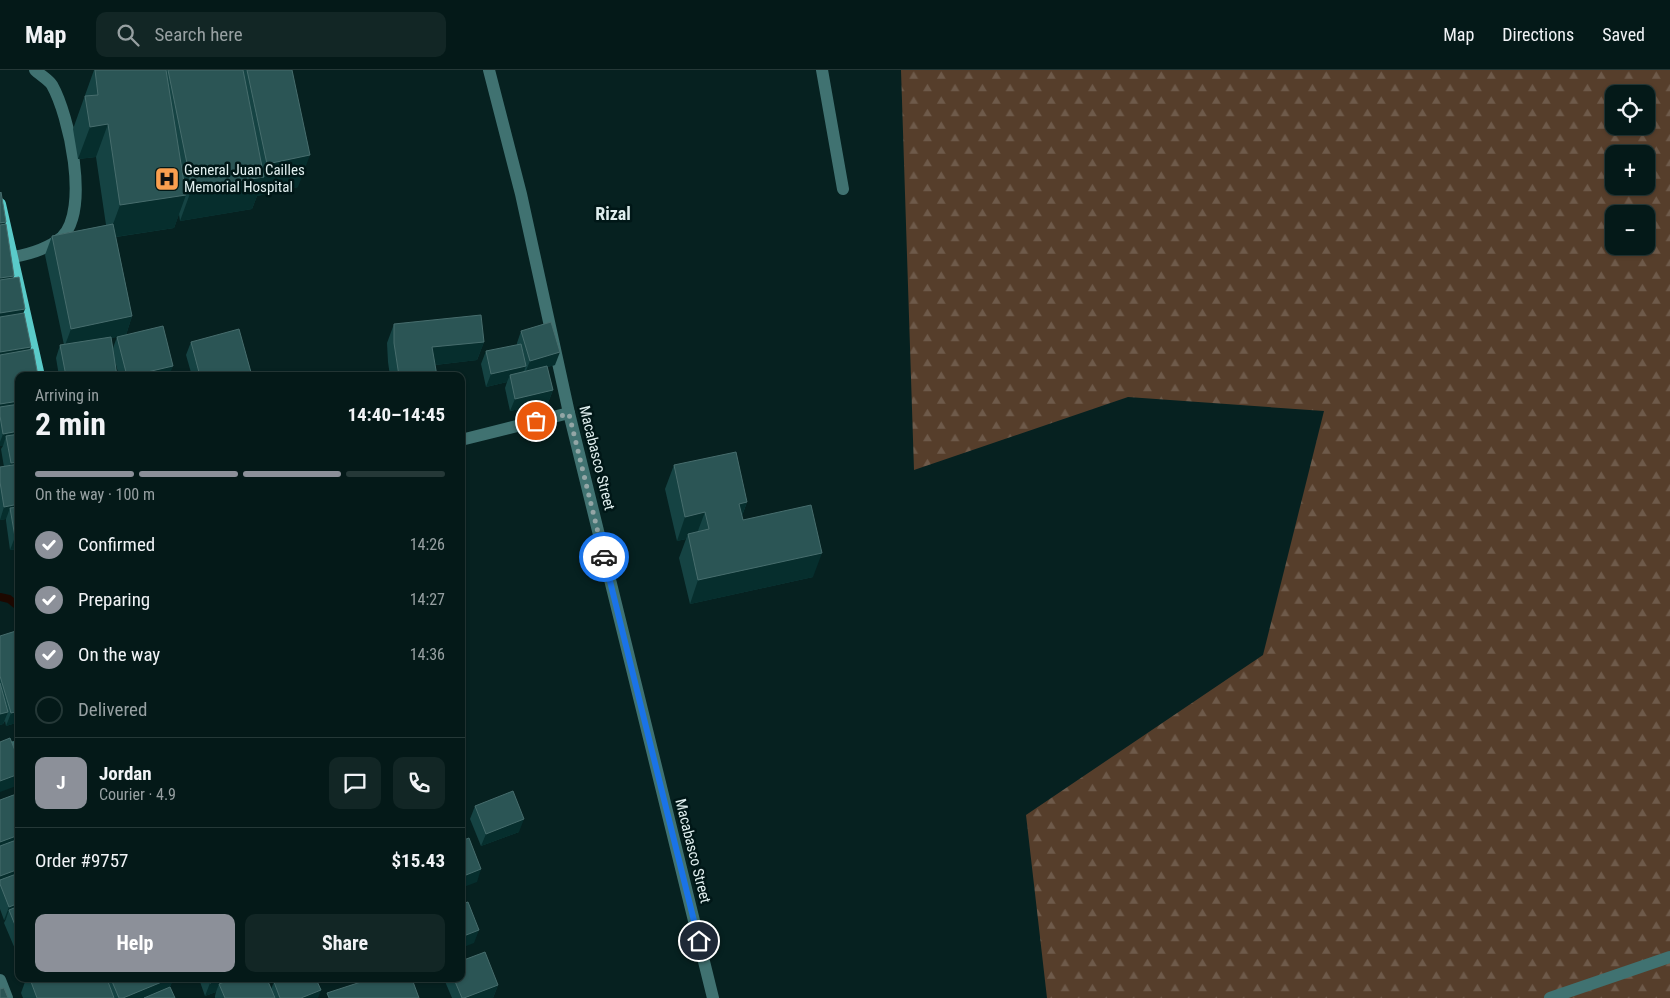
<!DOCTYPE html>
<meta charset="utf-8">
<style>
body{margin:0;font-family:"Roboto Condensed",sans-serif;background:#122625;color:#f1f3f6;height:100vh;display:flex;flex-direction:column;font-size:19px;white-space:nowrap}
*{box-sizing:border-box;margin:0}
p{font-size:16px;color:#97a0a2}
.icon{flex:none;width:28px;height:28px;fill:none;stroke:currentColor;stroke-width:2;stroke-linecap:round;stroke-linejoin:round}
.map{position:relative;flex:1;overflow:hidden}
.panel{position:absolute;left:15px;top:302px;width:450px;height:610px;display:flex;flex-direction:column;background:#041918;border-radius:10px;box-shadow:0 1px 4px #0004,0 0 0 1px #253837}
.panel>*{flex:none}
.controls{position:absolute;left:1605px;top:15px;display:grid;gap:10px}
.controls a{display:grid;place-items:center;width:50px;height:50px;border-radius:10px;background:#041918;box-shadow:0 1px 4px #0004,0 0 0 1px #253837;font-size:25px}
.pin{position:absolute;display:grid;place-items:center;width:42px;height:42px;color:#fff;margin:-21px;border:2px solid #fff;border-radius:50%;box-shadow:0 1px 5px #0007}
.courier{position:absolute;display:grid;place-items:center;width:50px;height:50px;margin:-25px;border:4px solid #1a73e8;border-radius:50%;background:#fff;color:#222;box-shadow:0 1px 6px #0007}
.overview em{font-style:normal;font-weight:700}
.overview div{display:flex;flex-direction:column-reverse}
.overview{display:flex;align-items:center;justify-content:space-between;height:85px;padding:0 20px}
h1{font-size:32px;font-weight:700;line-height:38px}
.bar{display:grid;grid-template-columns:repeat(4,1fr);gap:8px 5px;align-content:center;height:60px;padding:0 20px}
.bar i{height:6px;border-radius:4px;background:#253837}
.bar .selected{background:#8c9099}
.bar p{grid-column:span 4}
.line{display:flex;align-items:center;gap:12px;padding:0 20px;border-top:1px solid #253837}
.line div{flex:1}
.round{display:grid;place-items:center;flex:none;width:52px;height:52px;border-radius:10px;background:#122625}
ol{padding:0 20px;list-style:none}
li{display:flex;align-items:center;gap:15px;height:55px}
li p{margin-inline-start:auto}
li .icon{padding:5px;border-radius:50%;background:#8c9099;color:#fff;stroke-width:4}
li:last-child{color:#97a0a2}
li i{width:28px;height:28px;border:2px solid #253837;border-radius:50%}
.button{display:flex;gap:10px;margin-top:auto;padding:10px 20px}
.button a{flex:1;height:58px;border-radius:10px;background:#8c9099;color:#fff;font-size:20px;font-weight:700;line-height:58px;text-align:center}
.button a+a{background:#122625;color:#f1f3f6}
header{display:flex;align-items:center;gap:30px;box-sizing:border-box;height:70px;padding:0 25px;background:#041918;border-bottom:1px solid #253837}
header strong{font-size:24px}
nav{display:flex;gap:28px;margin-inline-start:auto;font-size:18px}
.search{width:350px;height:45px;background:#122625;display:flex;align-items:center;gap:12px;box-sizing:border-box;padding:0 18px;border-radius:10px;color:#97a0a2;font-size:19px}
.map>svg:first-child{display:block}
.forest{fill:url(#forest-firs);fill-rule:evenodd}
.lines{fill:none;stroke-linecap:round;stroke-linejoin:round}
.stream{stroke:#1d0800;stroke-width:8}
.minor{stroke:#407271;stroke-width:12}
.major{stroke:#5acbc9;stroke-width:12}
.wall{fill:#154343}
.shaded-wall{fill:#062e2d}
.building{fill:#2b5555;stroke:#476d6d}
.done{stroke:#93a6a6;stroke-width:5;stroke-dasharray:0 9}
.route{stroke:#1a73e8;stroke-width:6}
.labels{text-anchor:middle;stroke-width:5;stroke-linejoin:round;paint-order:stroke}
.poi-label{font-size:15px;fill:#dfeeee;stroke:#001717;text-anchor:start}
.street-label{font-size:15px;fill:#dfeeee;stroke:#001717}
.quarter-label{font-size:18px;font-weight:bold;fill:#dfeeee;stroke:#001717}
</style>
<header>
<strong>Map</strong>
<div class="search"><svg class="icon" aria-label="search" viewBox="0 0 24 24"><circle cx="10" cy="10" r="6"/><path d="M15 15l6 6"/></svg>Search here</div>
<nav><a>Map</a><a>Directions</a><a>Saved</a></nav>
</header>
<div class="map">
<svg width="1670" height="928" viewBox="0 0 1670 928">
<defs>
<pattern id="forest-firs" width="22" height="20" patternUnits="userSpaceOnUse" patternTransform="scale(1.25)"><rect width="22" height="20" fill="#563e2b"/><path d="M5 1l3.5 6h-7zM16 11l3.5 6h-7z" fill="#6e5a4a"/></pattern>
</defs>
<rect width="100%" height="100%" fill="#062120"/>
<path class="forest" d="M901,0H1670V928H1047L1026,745L1263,585L1324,341L1128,327L914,400ZM1614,24H1646V56H1614ZM1614,84H1646V116H1614ZM1614,144H1646V176H1614Z"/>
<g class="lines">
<polyline class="stream" points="0,527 9,529 19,537"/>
<g class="minor">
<polyline points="489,0 521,124 569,343 713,928"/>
<polyline points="822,0 843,119"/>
<path d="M13,187C30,184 48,179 62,167C90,139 69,45 52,15C48,9 40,5 35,0"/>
<polyline points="461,370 569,343"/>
<polyline points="0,680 19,676"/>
<polyline points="0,910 7,928"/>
<polyline points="1550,928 1670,887"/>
</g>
<polyline class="major" points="0,134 39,306"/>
</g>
<g class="wall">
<polygon points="94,0 292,0 298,117 257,126 252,139 180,151 179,144 174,158 116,167 132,246 126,265 111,268 113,278 117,267 169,306 119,306 115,291 117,306 59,306 56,288 60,275 64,275 45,185 52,166 106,155 96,87 78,89 73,59"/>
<polygon points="5,155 13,208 23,243 31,277 19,306 19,501 16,483 17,479 10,480 6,451 6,449 0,450 0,397 4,397 1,379 3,376 0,376 0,347"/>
<polygon points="394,254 484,272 477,290 435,295 437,306 390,306 388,292 387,273"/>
<polygon points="521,261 555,295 547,297 553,320 548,333 510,341 505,318 507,312 486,317 481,294 486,281 517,275 517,273"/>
<polygon points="191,272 252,306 192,306 186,285"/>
<polygon points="674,395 747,432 742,446 743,450 813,507 690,534 679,488 686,469 677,471 665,419"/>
<polygon points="0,566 19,652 6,656 5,651 3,654 0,655"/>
<polygon points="19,723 19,886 18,886 4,853 6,849 4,850 0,839 0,730"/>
<polygon points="475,736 519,762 481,776 470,749"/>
<polygon points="26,909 173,909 170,917 175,928 23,928 21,923"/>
<polygon points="199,909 267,909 271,919 274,912 318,928 215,928 215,926 216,922 205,926"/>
<polygon points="444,909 461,909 498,915 493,928 452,928"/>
</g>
<g class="shaded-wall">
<polygon points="108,54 96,87 78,89 90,57"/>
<polygon points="310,85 298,117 257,126 252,139 180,151 192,118 262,107 267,94"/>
<polygon points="186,125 174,158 108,168 120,135"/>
<polygon points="6,152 1,165 0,165 0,153"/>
<polygon points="14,206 10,218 0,220 0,208"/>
<polygon points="25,239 20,252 0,255 0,243"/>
<polygon points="132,246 126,265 64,278 71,259"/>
<polygon points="484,272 477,290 426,296 432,277"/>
<polygon points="31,277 26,290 0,294 0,282"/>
<polygon points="560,282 555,295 525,303 530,291"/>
<polygon points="173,296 169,306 130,306"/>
<polygon points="526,296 521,309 510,305 507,312 486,317 491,304"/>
<polygon points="553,320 548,333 510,341 515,329"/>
<polygon points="19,331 19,343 0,346 0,334"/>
<polygon points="19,361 19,373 6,366 3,376 0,376 0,372 3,364"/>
<polygon points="19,392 19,404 6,406 11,393"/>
<polygon points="747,432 738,456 739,434"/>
<polygon points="19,434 19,447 10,438 6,449 0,450 4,437"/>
<polygon points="705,442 696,466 688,464 686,469 677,471 685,447"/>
<polygon points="15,467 19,467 19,475 17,479 10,480"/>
<polygon points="822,483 813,507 690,534 698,510"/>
<polygon points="19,641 19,652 6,656 11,643"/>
<polygon points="8,642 3,654 0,655 0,644"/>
<polygon points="19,704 19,715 0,722 0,711"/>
<polygon points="524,749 519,762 481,776 486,764"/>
<polygon points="465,763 461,773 461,765"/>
<polygon points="19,765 19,776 0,783 0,772"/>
<polygon points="19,799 19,810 0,814 0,806"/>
<polygon points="481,799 477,812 461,818 461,807"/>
<polygon points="19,833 19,844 9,840 6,849 4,850 9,837"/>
<polygon points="479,860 474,873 461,878 461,867"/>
<polygon points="169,909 173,909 167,925 160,928 123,928"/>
<polygon points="222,909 250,909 219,914 216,922 205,926 210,913"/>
<polygon points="498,915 493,928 464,928"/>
<polygon points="321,920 318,928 301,928"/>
</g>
<g class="building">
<polygon points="95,0 166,0 186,125 120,135 108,54 90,57 85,26 98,25"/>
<polygon points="168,0 243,0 264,107 192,118"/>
<polygon points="247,0 292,0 310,85 267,94"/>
<polygon points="1,122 6,152 0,153 0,123"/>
<polygon points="6,154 14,206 0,208 0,155"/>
<polygon points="113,154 132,246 71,259 52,166"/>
<polygon points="19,207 25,239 0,243 0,210"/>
<polygon points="24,243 31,277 0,282 0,247"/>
<polygon points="481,245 484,272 432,277 437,306 399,306 394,273 394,254"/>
<polygon points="551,252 560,282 530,291 521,261"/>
<polygon points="163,256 173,296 130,306 127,306 117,267"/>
<polygon points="239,259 252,306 200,306 191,272"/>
<polygon points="111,267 117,306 66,306 60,275"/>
<polygon points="521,274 526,296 491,304 486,281"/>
<polygon points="33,279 38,306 19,306 19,331 0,334 0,285"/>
<polygon points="547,296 553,320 515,329 510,305"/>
<polygon points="19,334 19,361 3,364 0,346 0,337"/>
<polygon points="19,364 19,392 11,393 6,366"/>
<polygon points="736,382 747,432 739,434 743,450 811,435 822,483 698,510 688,464 709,459 705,442 685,447 674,395"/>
<polygon points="19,394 19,434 4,437 0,412 0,397"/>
<polygon points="19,437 19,467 15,467 10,438"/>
<polygon points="19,560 19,641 11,643 0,606 0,566"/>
<polygon points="0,613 8,642 0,644"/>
<polygon points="10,668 19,691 19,704 0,711 0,672"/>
<polygon points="513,721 524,749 486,764 475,736"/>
<polygon points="19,723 19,765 0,772 0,730"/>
<polygon points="461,754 465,763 461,765"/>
<polygon points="469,768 481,799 461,807 461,771"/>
<polygon points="19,769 19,799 0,806 0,776"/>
<polygon points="19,803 19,833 9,837 0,814 0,810"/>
<polygon points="468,832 479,860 461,867 461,834"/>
<polygon points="19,836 19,865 9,840"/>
<polygon points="485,882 498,915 464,928 462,928 454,909 461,909 461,891"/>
<polygon points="30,909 107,909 114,928 37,928"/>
<polygon points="111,909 169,909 123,928 119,928"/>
<polygon points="208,909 222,909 210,913"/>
<polygon points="232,909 267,909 275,928 225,928 219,914"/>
<polygon points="283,909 316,909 321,920 301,928 280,928 274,912"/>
<polygon points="370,909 412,909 419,928 329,928 327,923"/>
<polygon points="170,917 175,928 144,928"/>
<polygon points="4,918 8,928 0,928 0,919"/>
</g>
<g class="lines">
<polyline class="done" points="536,351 569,344 604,487"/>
<polyline class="route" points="604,487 699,871"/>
</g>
<defs>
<symbol id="hospital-square" viewBox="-11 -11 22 22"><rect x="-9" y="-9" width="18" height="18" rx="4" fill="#fa9f4f" stroke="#001717"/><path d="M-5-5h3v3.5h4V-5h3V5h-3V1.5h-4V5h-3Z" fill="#111"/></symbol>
</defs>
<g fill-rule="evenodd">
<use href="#hospital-square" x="153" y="95" width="28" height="28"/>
</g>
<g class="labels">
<g class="poi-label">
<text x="184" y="105">General Juan Cailles<tspan x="184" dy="17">Memorial Hospital</tspan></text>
</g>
<g class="street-label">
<text transform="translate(597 388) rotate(76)" y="5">Macabasco Street</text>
<text transform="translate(693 781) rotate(76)" y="5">Macabasco Street</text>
</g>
<g class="quarter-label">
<text x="613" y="150">Rizal</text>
</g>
</g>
</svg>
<div class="controls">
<a><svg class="icon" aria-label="locate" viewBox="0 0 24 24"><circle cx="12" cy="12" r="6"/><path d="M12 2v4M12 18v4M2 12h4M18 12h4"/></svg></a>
<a>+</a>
<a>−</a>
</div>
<div class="pin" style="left:536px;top:351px;background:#ea580c"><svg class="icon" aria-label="bag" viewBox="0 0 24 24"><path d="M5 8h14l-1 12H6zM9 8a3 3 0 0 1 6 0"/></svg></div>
<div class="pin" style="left:699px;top:871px;background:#1f2937"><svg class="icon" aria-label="home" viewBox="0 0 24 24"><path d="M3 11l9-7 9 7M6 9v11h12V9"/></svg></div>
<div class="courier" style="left:604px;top:487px"><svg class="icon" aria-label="car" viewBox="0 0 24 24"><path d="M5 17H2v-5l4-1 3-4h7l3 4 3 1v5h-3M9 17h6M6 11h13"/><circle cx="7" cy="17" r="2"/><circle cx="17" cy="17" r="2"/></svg></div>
<section class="panel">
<div class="overview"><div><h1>2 min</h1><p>Arriving in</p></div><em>14:40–14:45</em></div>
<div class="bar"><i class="selected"></i><i class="selected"></i><i class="selected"></i><i></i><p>On the way · 100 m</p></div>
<ol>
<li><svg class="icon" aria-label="check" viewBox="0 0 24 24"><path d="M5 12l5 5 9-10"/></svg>Confirmed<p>14:26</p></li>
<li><svg class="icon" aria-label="check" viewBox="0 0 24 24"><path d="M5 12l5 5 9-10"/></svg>Preparing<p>14:27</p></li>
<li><svg class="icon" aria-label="check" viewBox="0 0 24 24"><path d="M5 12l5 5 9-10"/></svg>On the way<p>14:36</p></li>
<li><i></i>Delivered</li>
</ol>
<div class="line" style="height:90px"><b class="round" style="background:#8c9099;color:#fff">J</b><div><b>Jordan</b><p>Courier · 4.9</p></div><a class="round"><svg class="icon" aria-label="chat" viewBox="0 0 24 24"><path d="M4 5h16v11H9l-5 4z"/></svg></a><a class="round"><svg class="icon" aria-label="phone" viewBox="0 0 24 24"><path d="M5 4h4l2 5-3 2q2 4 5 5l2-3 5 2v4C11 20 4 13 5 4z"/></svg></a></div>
<div class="line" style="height:65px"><div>Order #9757</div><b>$15.43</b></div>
<div class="button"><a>Help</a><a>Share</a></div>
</section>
</div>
